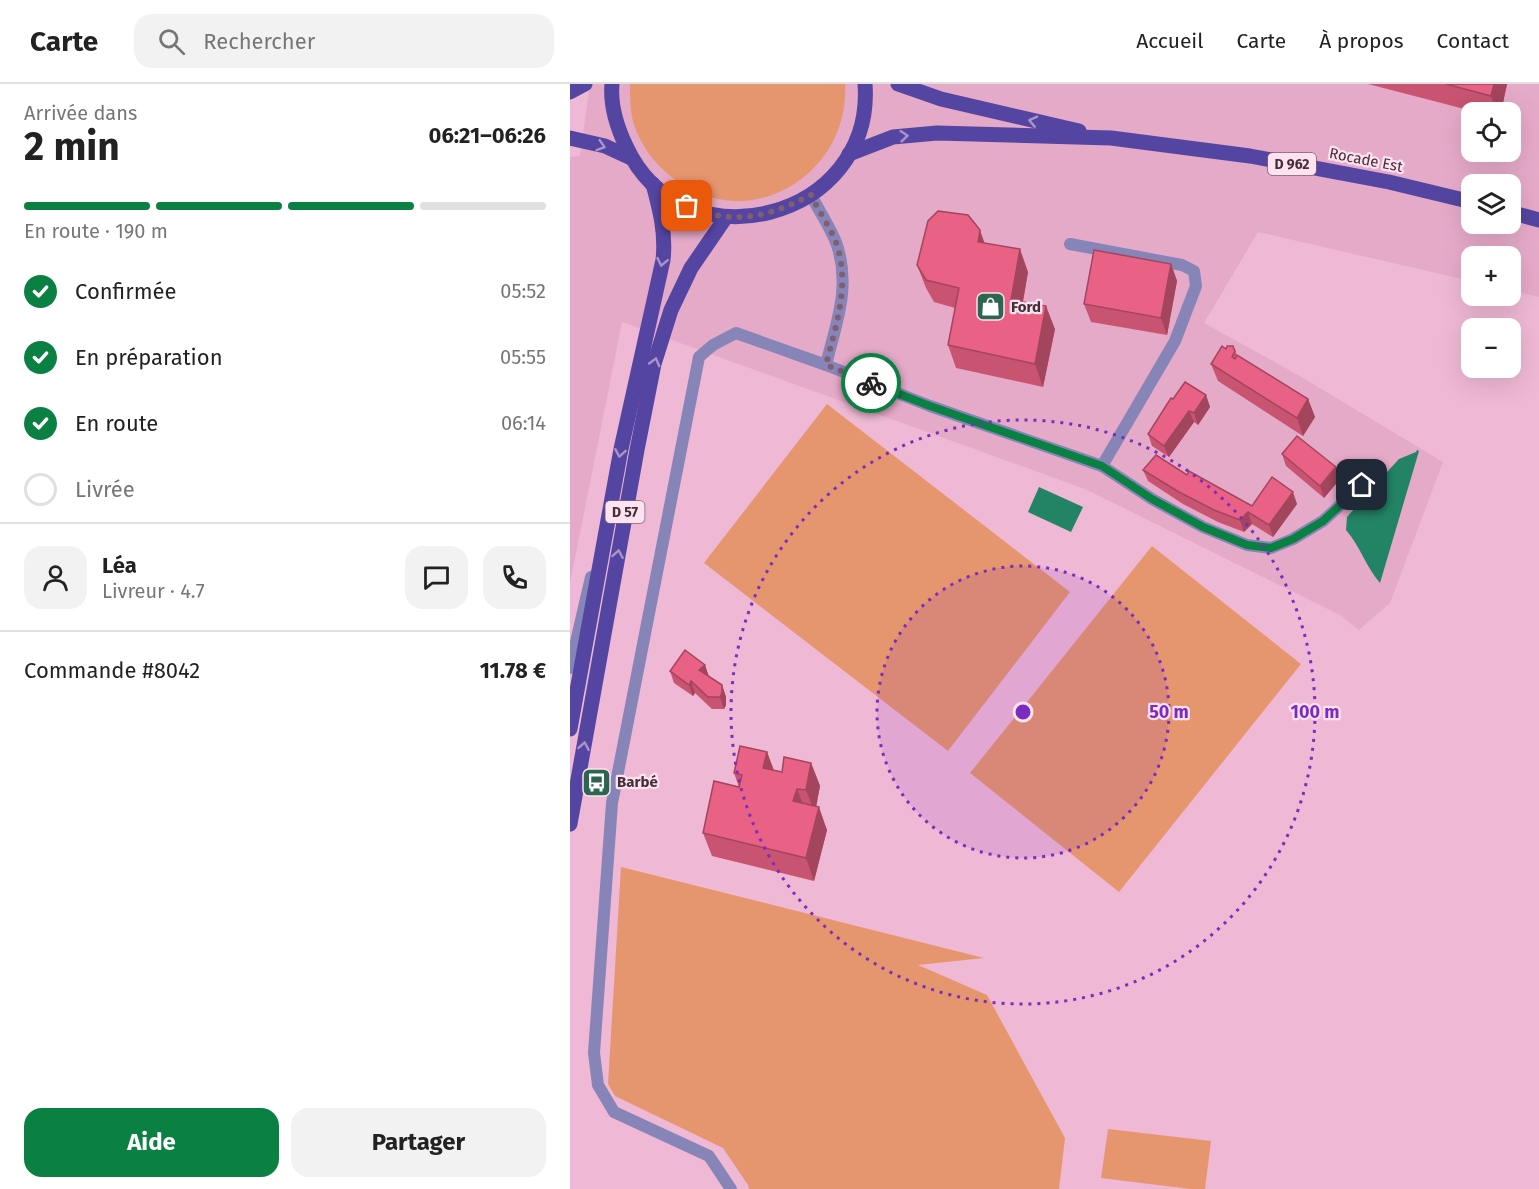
<!DOCTYPE html>
<html lang="fr">
<meta charset="utf-8">
<style>
body{margin:0;font-family:"Fira Sans",sans-serif;background:#f2f2f2;color:#222;height:100vh;display:flex;flex-direction:column;font-size:22px;white-space:nowrap}
*{box-sizing:border-box;margin:0}
p{font-size:20px;color:#767676}
.icon{flex:none;width:33px;height:33px;fill:none;stroke:currentColor;stroke-width:2;stroke-linecap:round;stroke-linejoin:round}
.map{position:relative;flex:1;overflow:hidden}
.details{display:flex;flex-direction:column;background:#fff;width:570px}
.details>*{flex:none}
.fabs{position:absolute;left:891px;top:18px;display:grid;gap:12px}
.fabs a{display:grid;place-items:center;width:60px;height:60px;border-radius:12px;background:#fff;box-shadow:0 6px 24px #0002;font-size:30px}
.pin{position:absolute;display:grid;place-items:center;width:51px;height:51px;color:#fff;margin:-26px;border-radius:12px;box-shadow:0 3px 9px #0006}
.courier{position:absolute;display:grid;place-items:center;width:60px;height:60px;margin:-30px;border:4px solid #0b8043;border-radius:50%;background:#fff;color:#222;box-shadow:0 2px 8px #0007}
.summary em{font-style:normal;font-weight:700}
.summary div{display:flex;flex-direction:column-reverse}
.summary{display:flex;align-items:center;justify-content:space-between;height:102px;padding:0 24px}
h1{font-size:39px;font-weight:700;line-height:45px}
.bar{display:grid;grid-template-columns:repeat(4,1fr);gap:9px 6px;align-content:center;height:72px;padding:0 24px}
.bar i{height:8px;border-radius:4px;background:#e0e0e0}
.bar .on{background:#0b8043}
.bar p{grid-column:span 4}
.line{display:flex;align-items:center;gap:15px;padding:0 24px;border-top:2px solid #e0e0e0}
.line div{flex:1}
.round{display:grid;place-items:center;flex:none;width:63px;height:63px;border-radius:18px;background:#f2f2f2}
ol{padding:0 24px;list-style:none}
li{display:flex;align-items:center;gap:18px;height:66px}
li p{margin-inline-start:auto}
li .icon{padding:6px;border-radius:50%;background:#0b8043;color:#fff;stroke-width:4}
li:last-child{color:#767676}
li i{width:33px;height:33px;border:3px solid #e0e0e0;border-radius:50%}
.cta{display:flex;gap:12px;margin-top:auto;padding:12px 24px}
.cta a{flex:1;height:69px;border-radius:18px;background:#0b8043;color:#fff;font-size:24px;font-weight:700;line-height:69px;text-align:center}
.cta a+a{background:#f2f2f2;color:#222}
header{display:flex;align-items:center;gap:36px;box-sizing:border-box;height:84px;padding:0 30px;background:#fff;border-bottom:2px solid #e0e0e0}
header strong{font-size:28px}
nav{display:flex;gap:33px;margin-inline-start:auto;font-size:21px}
.search{width:420px;height:54px;background:#f2f2f2;display:flex;align-items:center;gap:15px;box-sizing:border-box;padding:0 21px;border-radius:18px;color:#767676;font-size:22px}
main{display:flex;flex:1;min-height:0}
.map>svg:first-child{display:block}
.built{fill:#e6aac9;fill-rule:evenodd}
.green{fill:#e6966f}
.water{fill:#238465}
.lines{fill:none;stroke-linecap:round;stroke-linejoin:round}
.minor{stroke:#8784b8;stroke-width:12}
.primary{stroke:#5445a2;stroke-width:15}
.wall{fill:#c85472}
.shaded-wall{fill:#a3455d}
.building{fill:#e96285;stroke:#a3455d;stroke-width:1.5}
.oneway{stroke:#aa94c9}
.done{stroke:#805e70;stroke-width:6;stroke-dasharray:0 10.8}
.route{stroke:#0b8043;stroke-width:8}
.ring{fill:none;stroke:#7b2cbf;stroke-width:3;stroke-dasharray:3 6}
.labels{text-anchor:middle;stroke-width:4.5;stroke-linejoin:round;paint-order:stroke}
.shield{fill:#ffe2f0;stroke:#7c6471;stroke-width:1.5}
.shield-label{font-size:14px;font-weight:bold;fill:#442e3a}
.street-label{font-size:15px;fill:#442e3a;stroke:#ffe2f0}
.poi-label{font-size:15px;font-weight:bold;fill:#442e3a;stroke:#ffe2f0;text-anchor:start}
.centre{fill:#7b2cbf;stroke:#ffe2f0;stroke-width:3}
.ring-label{font-size:18px;text-anchor:middle;font-weight:bold;fill:#7b2cbf;stroke:#ffe2f0;stroke-width:4.5;stroke-linejoin:round;paint-order:stroke}
</style>
<header>
<strong>Carte</strong>
<div class="search"><svg class="icon" aria-label="search" viewBox="0 0 24 24"><circle cx="10" cy="10" r="6"/><path d="M15 15l6 6"/></svg>Rechercher</div>
<nav><a>Accueil</a><a>Carte</a><a>À propos</a><a>Contact</a></nav>
</header>
<main>
<section class="details">
<div class="summary"><div><h1>2 min</h1><p>Arrivée dans</p></div><em>06:21–06:26</em></div>
<div class="bar"><i class="on"></i><i class="on"></i><i class="on"></i><i></i><p>En route · 190 m</p></div>
<ol>
<li><svg class="icon" aria-label="check" viewBox="0 0 24 24"><path d="M5 12l5 5 9-10"/></svg>Confirmée<p>05:52</p></li>
<li><svg class="icon" aria-label="check" viewBox="0 0 24 24"><path d="M5 12l5 5 9-10"/></svg>En préparation<p>05:55</p></li>
<li><svg class="icon" aria-label="check" viewBox="0 0 24 24"><path d="M5 12l5 5 9-10"/></svg>En route<p>06:14</p></li>
<li><i></i>Livrée</li>
</ol>
<div class="line" style="height:108px"><a class="round"><svg class="icon" aria-label="person" viewBox="0 0 24 24"><circle cx="12" cy="8" r="4"/><path d="M4 21q1-7 8-7t8 7"/></svg></a><div><b>Léa</b><p>Livreur · 4.7</p></div><a class="round"><svg class="icon" aria-label="chat" viewBox="0 0 24 24"><path d="M4 5h16v11H9l-5 4z"/></svg></a><a class="round"><svg class="icon" aria-label="phone" viewBox="0 0 24 24"><path d="M5 4h4l2 5-3 2q2 4 5 5l2-3 5 2v4C11 20 4 13 5 4z"/></svg></a></div>
<div class="line" style="height:78px"><div>Commande #8042</div><b>11.78 €</b></div>
<div class="cta"><a>Aide</a><a>Partager</a></div>
</section>
<div class="map">
<svg width="969" height="1105" viewBox="0 0 969 1105">
<rect width="100%" height="100%" fill="#efb8d4"/>
<path class="built" d="M20,0H969V213L941,206L940,172H902L901,197L688,148L634,239L728,291L873,378L820,519L789,546L770,531L515,405L52,238L0,499V73L10,72ZM902,28H940V68H902ZM902,100H940V140H902Z"/>
<g class="green">
<path d="M60,0H275C279,63 228,119 163,117C119,115 78,82 64,41C60,28 60,14 60,0Z"/>
<polygon points="257,320 500,508 378,667 134,479"/>
<polygon points="582,462 731,580 549,808 400,689"/>
<polygon points="51,783 414,874 348,881 417,911 495,1054 489,1105 179,1105 178,1101 153,1064 45,1012 38,1000"/>
<polygon points="538,1045 641,1057 635,1105 620,1105 531,1094"/>
</g>
<g class="water">
<path d="M847,366L849,367L810,499C796,483 790,462 776,446L777,433L816,389L829,375L846,368Z"/>
<polygon points="469,403 513,423 501,448 458,428"/>
</g>
<g class="lines">
<g class="minor">
<path d="M241,111C249,127 261,144 267,161C281,204 266,239 256,281"/>
<polyline points="500,160 612,181 624,187 626,202 605,257 532,382"/>
<polyline points="0,584 21,493"/>
<polyline points="161,1105 139,1072 44,1028 28,1001 24,969 42,719 129,273 143,261 166,249 256,281 360,322 532,382 582,415 633,443 677,461 701,464 723,455 753,437 792,401"/>
</g>
<g class="primary">
<path d="M42,0C40,21 47,43 56,62C112,185 305,136 295,0"/>
<polyline points="328,0 371,15 509,47"/>
<polyline points="0,8 15,0"/>
<polyline points="0,54 35,62 61,74"/>
<polyline points="279,70 323,53 367,49 541,54 680,72 819,98 902,118"/>
<polyline points="940,128 969,136"/>
<path d="M0,645L51,365L93,176C96,149 90,126 83,100"/>
<polyline points="0,740 67,366 84,280 101,226 121,184 156,133"/>
</g>
</g>
<g class="wall">
<polygon points="798,0 937,0 931,28 906,28"/>
<polygon points="414,159 458,188 453,218 485,245 473,303 386,284 378,261 385,224 364,218 356,204 347,181"/>
<polygon points="601,180 607,197 597,251 521,238 514,220"/>
<polygon points="663,262 667,271 738,315 745,333 733,352 648,297 641,280 656,265"/>
<polygon points="636,311 640,323 628,341 624,338 599,373 582,362 578,350 603,315"/>
<polygon points="712,370 770,395 754,414 716,382"/>
<polygon points="573,386 617,391 682,422 727,420 703,453 682,440 674,448 648,438 613,420 578,397"/>
<polygon points="135,581 139,593 152,601 156,613 156,621 154,625 142,625 125,609 123,612 104,599 100,587"/>
<polygon points="197,668 204,686 212,688 241,679 250,702 246,722 257,746 244,797 142,772 133,749 169,703 164,689"/>
</g>
<g class="shaded-wall">
<polygon points="924,0 937,0 931,28 927,28 921,12"/>
<polygon points="410,146 418,169 408,158"/>
<polygon points="450,165 458,188 449,239 441,216"/>
<polygon points="601,180 607,197 597,251 591,234"/>
<polygon points="476,222 485,245 473,303 465,280"/>
<polygon points="636,311 640,323 628,341 624,329"/>
<polygon points="738,315 745,333 733,352 727,334"/>
<polygon points="619,327 624,338 599,373 594,362"/>
<polygon points="766,383 770,395 754,414 750,402"/>
<polygon points="723,408 727,420 703,453 699,441"/>
<polygon points="678,428 682,440 674,448 670,436"/>
<polygon points="135,581 139,593 129,586"/>
<polygon points="121,597 125,609 123,612 119,601"/>
<polygon points="152,601 156,613 156,621 154,625 150,613"/>
<polygon points="197,668 205,691 193,684"/>
<polygon points="241,679 250,702 245,729 236,706"/>
<polygon points="227,705 236,728 223,717"/>
<polygon points="249,723 257,746 244,797 236,774"/>
</g>
<g class="building">
<polygon points="876,0 924,0 921,12"/>
<polygon points="368,127 398,131 410,146 408,158 450,165 441,216 476,222 465,280 378,261 389,204 356,196 347,181 358,137"/>
<polygon points="524,166 601,180 591,234 514,220"/>
<polygon points="652,262 656,265 657,262 663,262 665,267 662,273 665,275 667,271 738,315 727,334 641,280"/>
<polygon points="615,298 636,311 624,329 619,327 594,362 578,350 601,314 603,315"/>
<polygon points="727,352 766,383 750,402 712,370"/>
<polygon points="586,371 617,391 619,387 682,422 702,393 723,408 699,441 678,428 670,436 644,426 609,408 573,386"/>
<polygon points="115,566 135,581 129,586 152,601 152,609 150,613 138,613 121,597 119,601 100,587"/>
<polygon points="170,662 197,668 193,684 212,688 214,673 241,679 236,706 227,705 223,717 249,723 236,774 133,749 144,697 169,703 172,691 164,689"/>
</g>
<defs><path id="oneway-chevron" d="M-2-3.5L2.5 0L-2 3.5" fill="none" stroke-width="1.6" stroke-linecap="round" stroke-linejoin="round" transform="scale(1.5)"/></defs>
<g class="oneway">
<use href="#oneway-chevron" transform="translate(463 37) rotate(-167)"/>
<use href="#oneway-chevron" transform="translate(334 52) rotate(-5)"/>
<use href="#oneway-chevron" transform="translate(31 62) rotate(17)"/>
<use href="#oneway-chevron" transform="translate(92 178) rotate(101)"/>
<use href="#oneway-chevron" transform="translate(85 278) rotate(-75)"/>
<use href="#oneway-chevron" transform="translate(50 369) rotate(100)"/>
<use href="#oneway-chevron" transform="translate(48 470) rotate(-80)"/>
<use href="#oneway-chevron" transform="translate(14 662) rotate(-80)"/>
</g>
<g class="lines">
<path class="done" d="M117,122C163,142 198,133 241,111C249,128 261,144 267,161C280,203 266,240 256,281L301,299"/>
<polyline class="route" points="301,299 360,322 532,382 582,415 633,443 677,461 701,464 723,455 753,437 792,401"/>
</g>
<circle cx="453" cy="628" r="146" fill="#7b2cbf" fill-opacity=".12"/>
<g class="ring">
<circle cx="453" cy="628" r="146"/>
<circle cx="453" cy="628" r="292"/>
</g>
<defs>
<symbol id="shop-square" viewBox="-11 -11 22 22"><rect x="-9" y="-9" width="18" height="18" rx="4" fill="#2b6650" stroke="#ffe2f0"/><path d="M-5-2.5h2.3a2.7 3.5 0 0 1 5.4 0H5L5.5 6h-11ZM-1.5-2.5h3a1.5 2.3 0 0 0-3 0Z" fill="#fff"/></symbol>
<symbol id="bus-square" viewBox="-11 -11 22 22"><rect x="-9" y="-9" width="18" height="18" rx="4" fill="#2b6650" stroke="#ffe2f0"/><path d="M-5-6H5V4H4V6H2V4H-2V6H-4V4H-5ZM-3.5-4V0h7V-4ZM-3.5 1.2v1.5H-2V1.2ZM2 1.2v1.5H3.5V1.2Z" fill="#fff"/></symbol>
</defs>
<g fill-rule="evenodd">
<use href="#shop-square" x="404" y="206" width="33" height="33"/>
<use href="#bus-square" x="10" y="682" width="33" height="33"/>
</g>
<g class="labels">
<g class="shield">
<rect x="698" y="69" width="48" height="22" rx="4.5"/>
<rect x="35.5" y="417" width="39" height="22" rx="4.5"/>
</g>
<g class="shield-label">
<text x="722" y="85">D 962</text>
<text x="55" y="433">D 57</text>
</g>
<g class="street-label">
<text transform="translate(796 76) rotate(11)" y="5">Rocade Est</text>
</g>
<g class="poi-label">
<text x="441" y="228">Ford</text>
<text x="47" y="703">Barbé</text>
</g>
</g>
<circle cx="453" cy="628" r="9" class="centre"/>
<g class="ring-label">
<text x="599" y="634">50 m</text>
<text x="745" y="634">100 m</text>
</g>
</svg>
<div class="fabs">
<a><svg class="icon" aria-label="locate" viewBox="0 0 24 24"><circle cx="12" cy="12" r="6"/><path d="M12 2v4M12 18v4M2 12h4M18 12h4"/></svg></a>
<a><svg class="icon" aria-label="layers" viewBox="0 0 24 24"><path d="M12 4l9 5-9 5-9-5zM3 14l9 5 9-5"/></svg></a>
<a>+</a>
<a>−</a>
</div>
<div class="pin" style="left:117px;top:122px;background:#ea580c"><svg class="icon" aria-label="bag" viewBox="0 0 24 24"><path d="M5 8h14l-1 12H6zM9 8a3 3 0 0 1 6 0"/></svg></div>
<div class="pin" style="left:792px;top:401px;background:#1f2937"><svg class="icon" aria-label="home" viewBox="0 0 24 24"><path d="M3 11l9-7 9 7M6 9v11h12V9"/></svg></div>
<div class="courier" style="left:301px;top:299px"><svg class="icon" aria-label="bike" viewBox="0 0 24 24"><circle cx="6" cy="16" r="4"/><circle cx="18" cy="16" r="4"/><path d="M6 16l4-8h5l3 8M10 8l3 8H6M13 5h3"/></svg></div>
</div>
</main>
